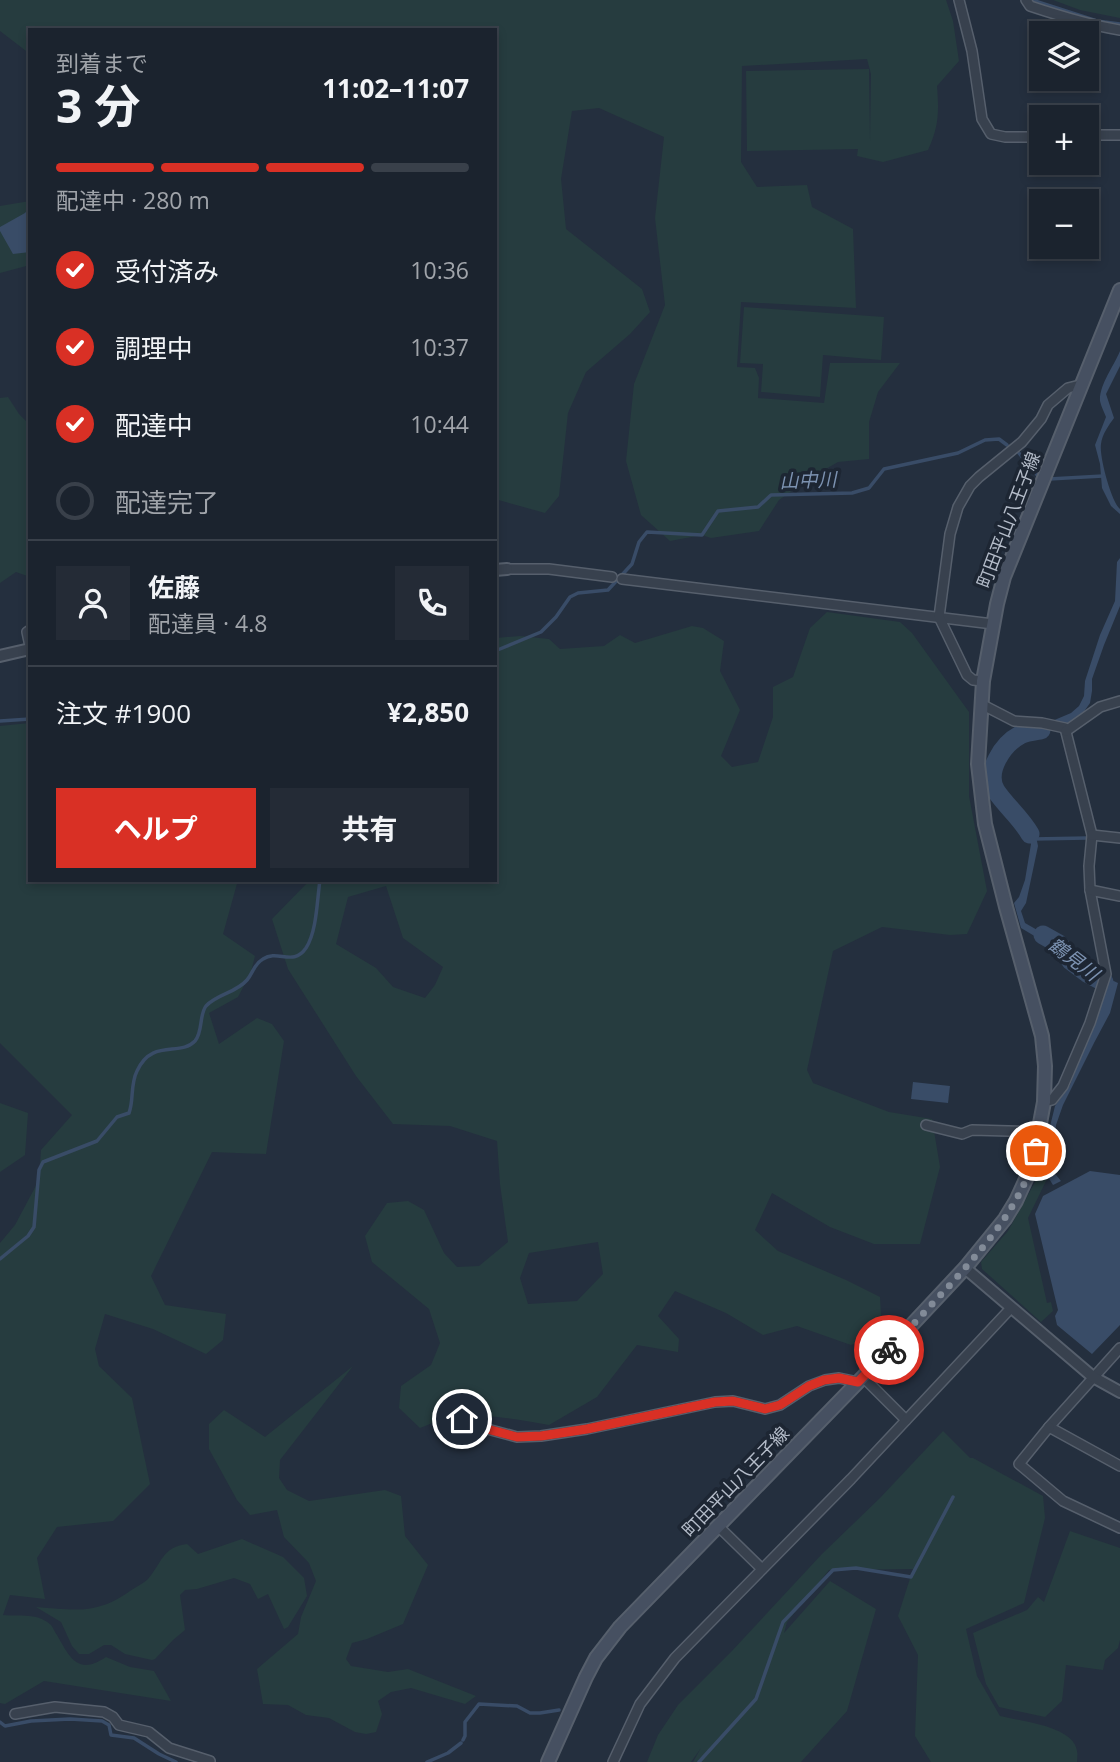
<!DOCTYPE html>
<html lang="ja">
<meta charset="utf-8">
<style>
body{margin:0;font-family:"Open Sans","Noto Sans JP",sans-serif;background:#242b36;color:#f1f3f6;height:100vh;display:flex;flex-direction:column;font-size:26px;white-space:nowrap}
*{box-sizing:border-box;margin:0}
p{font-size:23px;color:#a0a4aa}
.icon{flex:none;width:38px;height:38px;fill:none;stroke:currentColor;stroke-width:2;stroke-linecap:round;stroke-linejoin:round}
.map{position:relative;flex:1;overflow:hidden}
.details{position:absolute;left:28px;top:28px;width:469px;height:854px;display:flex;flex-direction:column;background:#1b232e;border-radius:0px;box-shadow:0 4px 10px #0003,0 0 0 2px #39404a}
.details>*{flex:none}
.fabs{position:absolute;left:1029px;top:21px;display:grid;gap:14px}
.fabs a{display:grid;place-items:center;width:70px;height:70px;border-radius:0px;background:#1b232e;box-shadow:0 4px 10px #0003,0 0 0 2px #39404a;font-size:35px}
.pin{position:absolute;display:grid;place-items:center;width:60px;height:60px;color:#fff;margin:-30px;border:4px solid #fff;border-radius:50%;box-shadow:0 2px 7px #0007}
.courier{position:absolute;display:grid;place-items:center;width:70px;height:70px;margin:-35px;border:5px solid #d93025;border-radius:50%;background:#fff;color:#222;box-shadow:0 2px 9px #0007}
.overview em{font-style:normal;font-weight:700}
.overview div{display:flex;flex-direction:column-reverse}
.overview{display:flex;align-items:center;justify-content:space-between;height:119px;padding:0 28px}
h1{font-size:46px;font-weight:700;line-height:52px}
.bar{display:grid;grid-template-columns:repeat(4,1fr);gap:10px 7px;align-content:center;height:84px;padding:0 28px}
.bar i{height:9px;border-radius:5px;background:#39404a}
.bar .current{background:#d93025}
.bar p{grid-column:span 4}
.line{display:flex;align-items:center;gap:18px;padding:0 28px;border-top:2px solid #39404a}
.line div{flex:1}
.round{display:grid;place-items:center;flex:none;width:74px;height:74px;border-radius:0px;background:#242b36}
ol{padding:0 28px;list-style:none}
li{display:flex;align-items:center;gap:21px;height:77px}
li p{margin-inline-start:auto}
li .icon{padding:7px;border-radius:50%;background:#d93025;color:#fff;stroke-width:4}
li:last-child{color:#a0a4aa}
li i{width:38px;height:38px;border:4px solid #39404a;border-radius:50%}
.action{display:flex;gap:14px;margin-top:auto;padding:14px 28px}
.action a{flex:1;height:80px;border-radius:0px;background:#d93025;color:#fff;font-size:28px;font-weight:700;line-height:80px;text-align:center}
.action a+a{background:#242b36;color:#f1f3f6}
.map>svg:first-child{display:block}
.green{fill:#263c3f;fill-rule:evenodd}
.water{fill:#394c67}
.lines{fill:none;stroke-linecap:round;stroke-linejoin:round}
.stream{stroke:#394c67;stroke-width:3.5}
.river{stroke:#394c67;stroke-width:19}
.minor-casing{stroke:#565f6c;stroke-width:12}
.tertiary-casing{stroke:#565f6c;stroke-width:14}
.secondary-casing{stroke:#565f6c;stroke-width:16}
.minor{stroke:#38414e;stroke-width:9}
.tertiary{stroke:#38414e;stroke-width:10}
.secondary{stroke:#465061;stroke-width:12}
.done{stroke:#828b98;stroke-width:7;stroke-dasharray:0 12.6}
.route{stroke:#d93025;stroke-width:9}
.labels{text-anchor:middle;stroke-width:7;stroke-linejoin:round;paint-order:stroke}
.street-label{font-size:18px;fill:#b4bcc9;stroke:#1d2633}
.water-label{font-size:19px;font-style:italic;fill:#7c92b1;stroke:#1d2633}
</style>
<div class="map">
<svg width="1120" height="1762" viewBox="0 0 1120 1762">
<rect width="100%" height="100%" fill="#242f3e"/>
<g class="green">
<path d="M0,0H946L953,21L959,61L937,86C939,112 939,126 928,150L883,162L857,156L858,149L747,151L746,71L869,69L870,141L871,74L867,59L742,66L741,162L757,187L807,185L812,207L853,229L856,308L741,302L737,367L755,368L759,378L758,398L824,403L830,363H900L878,392L869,422V459L838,462L808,479L779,500L759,531L711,538L702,535L670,541L641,515L626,461L634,384L665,305L655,218L664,137L599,108L572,111L561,179L566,229L642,289L650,312L630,334L586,372L568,413L559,496L545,513L495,499V30H30V54L0,31Z"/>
<polygon points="1053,0 1120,0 1120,18 1080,10"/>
<polygon points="30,201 30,265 0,273 0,206"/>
<polygon points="744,307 884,317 881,360 823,355 820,397 761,392 763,364 740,363"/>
<polygon points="8,397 19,414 30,425 30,577 16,572 0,583 0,398"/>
<path d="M827,612L900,622L912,633L969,712V796L987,891L967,934L950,935L882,927L833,951L807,1070L813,1083L889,1112L932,1119L940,1167L920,1244H874L830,1227L772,1193L755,1230L778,1251L846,1280L880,1297L882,1332L851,1345L797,1326L763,1335L726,1313L675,1291L658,1316L679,1339L678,1352L637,1345L597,1397L549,1425C519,1420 482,1412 451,1418C441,1419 430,1424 420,1428L399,1408L401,1386L431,1365L440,1343L429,1309L372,1262L365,1236L387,1203L408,1201L424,1210L444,1253L457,1267L479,1266L508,1242L500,1184L497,1141L450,1126L393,1124L356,1076L288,969L272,919L310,880H495V638L520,636L549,639L560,649L604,646L620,635L635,643L692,626L703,628L724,641L720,671L740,710L721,756L732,767L758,762L773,717V687L793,677L810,628ZM386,886L403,938L443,967L435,985L425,998L393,987L376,968L336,944L348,897ZM598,1242L603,1274L577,1301L528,1304L520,1278L529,1253Z"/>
<path d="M30,723V880H238L223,934L255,956L251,972L238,997L209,1013L219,1044L257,1018L272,1024L284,1041L266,1154L212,1152L151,1276L165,1305L226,1314L223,1340L206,1354L153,1329L105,1314L95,1349L99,1366L132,1398L150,1484L113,1521L57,1527L37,1558L45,1599L10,1595L3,1615C20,1617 37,1612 51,1625C52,1626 56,1634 57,1635C70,1658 78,1676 106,1657L130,1667L154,1671L171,1701L44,1681L5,1704L0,1703V1243L15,1225L39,1180L41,1150L72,1115L0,1043V726Z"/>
<polygon points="0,1103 28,1113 25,1155 0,1172"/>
<polygon points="1039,1175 1047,1179 1028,1218 1047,1303 1051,1302 1053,1311 1041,1322 982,1269 981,1262 1008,1231"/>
<polygon points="353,1366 280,1460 279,1478 287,1490 309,1501 385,1490 401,1496 405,1536 428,1565 403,1624 367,1639 352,1643 346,1659 351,1666 388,1672 408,1669 476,1696 465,1704 411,1688 391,1692 378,1701 382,1714 376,1732 366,1734 355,1732 329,1718 306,1715 288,1705 263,1704 257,1669 298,1634 301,1617 316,1581 309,1563 284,1537 277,1510 250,1515 237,1500 209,1449 209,1424 224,1410 265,1437"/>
<path d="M943,1431L970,1458H973L1043,1496L1045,1518L1024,1603L966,1629L977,1676L1000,1716C1020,1721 1074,1726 1077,1751C1078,1755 1077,1758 1077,1762H931L915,1736L918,1655L898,1616L913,1569L829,1570L787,1622L784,1633L830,1581L876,1609L847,1711L801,1762H693L701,1748L691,1762H647L658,1735L678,1705L731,1652L822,1554L880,1498Z"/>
<polygon points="1070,1531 1120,1548 1120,1640 1118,1648 1105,1660 1103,1670 1066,1665 1062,1701 1045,1717 999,1707 986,1684 973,1633 1027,1610 1038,1597 1044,1602"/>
<path d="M242,1539L283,1557L304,1578L307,1596L288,1627L284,1629L268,1594L258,1599L250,1584L234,1578L197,1589L185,1590L180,1595L185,1630L173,1640L155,1659L152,1660L125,1654L111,1645H104L89,1654H79L72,1646L61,1622L36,1607C76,1610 96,1615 130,1591C136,1587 144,1583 148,1579C162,1563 162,1547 187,1544L198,1554Z"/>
</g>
<g class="water">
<polygon points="30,207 30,252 13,254 0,231 0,227 25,213"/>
<path d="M1120,351V366L1106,394L1114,418C1109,425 1102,434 1101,444C1099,456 1111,501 1120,509V514L1111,506L1102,488L1100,464L1095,445L1106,417C1104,412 1101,406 1100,401C1099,385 1114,366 1120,351Z"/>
<polygon points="1120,558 1120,606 1104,645 1092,679 1092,691 1090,703 1083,713 1071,722 1055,729 1036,734 1016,737 1003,747 995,758 994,772 999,785 1007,798 1030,824 1036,836 1038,846 1026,903 1021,911 1025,923 1060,943 1066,954 1077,967 1086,972 1101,975 1118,983 1110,1013 1094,1043 1063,1105 1056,1125 1055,1137 1051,1149 1055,1158 1052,1170 1061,1181 1053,1185 1048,1177 1047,1178 1038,1173 1044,1163 1043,1155 1055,1106 1070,1085 1107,986 1099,981 1083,976 1072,968 1058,950 1021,928 1014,903 1019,897 1025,880 1031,844 1019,819 999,795 989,778 988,761 996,746 1012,734 1038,727 1071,713 1079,706 1084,696 1085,681 1100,635 1115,601 1117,562"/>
<polygon points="913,1082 950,1086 948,1103 911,1099"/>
<polygon points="1090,1171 1120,1175 1120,1325 1092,1354 1057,1325 1055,1316 1058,1310 1035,1214 1043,1196"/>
</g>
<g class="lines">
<g class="stream">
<polyline points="1032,0 1097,21 1120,24"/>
<polyline points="1018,452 1038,476"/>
<polyline points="1049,479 1103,476"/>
<polyline points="495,651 541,632 556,617 570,597 578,593 608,590 632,564 639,542 647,532 702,535 718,511 758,507 771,495 852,493 869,488 884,469 958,453 985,440 999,439 1007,445"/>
<polyline points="0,721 30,719"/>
<polyline points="1033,839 1087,838"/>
<path d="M0,1259L28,1236L34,1227L39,1170L43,1162L97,1141L117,1117L129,1113C134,1100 130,1085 137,1071C152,1038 180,1057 195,1041C203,1032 199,1015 206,1006C217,994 236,993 247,980C253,973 254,964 263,959C278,949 293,967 306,948C317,931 317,900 320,880"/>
<polyline points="0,1722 5,1726 31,1721 70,1719 102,1721 109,1725 111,1735 134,1738 159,1754 176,1762"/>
<polyline points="463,1740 465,1736 465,1722 479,1704 517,1706 530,1713 540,1713 559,1710"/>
<polyline points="427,1762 448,1753 461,1743"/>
<polyline points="699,1762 756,1699 783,1622 833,1570 856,1568 911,1577 953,1497"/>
</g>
<g class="river">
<path d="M1030,834C1021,818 1006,806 996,791C984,772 1003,744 1020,735C1026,732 1035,731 1041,730"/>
<polyline points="1043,935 1059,944 1071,961 1087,973 1104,982"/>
</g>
<defs>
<g id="minor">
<polyline points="959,0 972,51 982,119 991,134 1005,137 1041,137"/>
<path d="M1026,0L1030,6C1060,16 1089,25 1120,30"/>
<polyline points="1087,135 1120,135"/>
<polyline points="507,569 549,569 612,577"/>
<polyline points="622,579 993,624"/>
<polyline points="30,630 27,632 30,646"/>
<polyline points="983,681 973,680 967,675 939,617 950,534 958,507 970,486 979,477 1022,442 1041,419 1048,405 1068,388 1080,385"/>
<polyline points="981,704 1014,721 1042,723 1065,728 1092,835 1089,866 1090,890 1106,974 1090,1023 1063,1086 1052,1100 1044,1102"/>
<polyline points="1066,731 1100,707 1120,701"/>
<polyline points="1092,835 1120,838"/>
<polyline points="1090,890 1120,896"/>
<polyline points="926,1125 962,1134 972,1130 1040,1132"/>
<polyline points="1120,1348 1049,1427 1120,1466"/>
<polyline points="863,1377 906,1420"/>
<polyline points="462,1419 476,1426 517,1437 541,1436 587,1429 715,1402 733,1401 765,1409 780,1405 809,1386 825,1380 839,1378 858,1382"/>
<polyline points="1049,1427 1019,1464 1063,1501 1120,1528"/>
<polyline points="718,1526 762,1569"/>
<polyline points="15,1714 55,1707 104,1712 113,1717 119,1725 149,1732 169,1748 210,1761"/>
<polyline points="613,1762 640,1704 675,1658 851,1479 1011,1308"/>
</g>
<g id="tertiary">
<polyline points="495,570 507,569"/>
<polyline points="0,656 30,649"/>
<polyline points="965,1268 1093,1377 1120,1392"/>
</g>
<polyline id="secondary" points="548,1762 586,1677 596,1658 620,1627 863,1377 965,1268 1005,1219 1016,1201 1032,1166 1044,1102 1045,1066 1042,1036 1006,907 985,824 978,764 983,681 997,604 1004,577 1120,290"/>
</defs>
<use href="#minor" class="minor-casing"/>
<use href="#tertiary" class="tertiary-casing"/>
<use href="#secondary" class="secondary-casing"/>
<use href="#minor" class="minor"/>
<use href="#tertiary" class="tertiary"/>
<use href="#secondary" class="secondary"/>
</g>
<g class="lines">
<path class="done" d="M889,1350C909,1329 929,1307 949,1286C985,1246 1022,1205 1036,1151"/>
<polyline class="route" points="462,1419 476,1426 517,1437 541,1436 587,1429 715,1402 733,1401 765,1409 780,1405 809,1386 824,1380 839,1378 858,1382 889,1350"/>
</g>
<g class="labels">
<g class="street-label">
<text transform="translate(1009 520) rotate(-69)" y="6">町田平山八王子線</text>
<text transform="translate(736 1482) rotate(-46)" y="6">町田平山八王子線</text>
</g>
<g class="water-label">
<text transform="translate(808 480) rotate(-2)" y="7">山中川</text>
<text transform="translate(1074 959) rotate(37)" y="7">鶴見川</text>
</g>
</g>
</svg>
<div class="fabs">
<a><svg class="icon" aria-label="layers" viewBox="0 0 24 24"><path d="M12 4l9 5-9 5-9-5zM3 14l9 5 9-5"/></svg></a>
<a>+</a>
<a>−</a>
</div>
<div class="pin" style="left:1036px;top:1151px;background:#ea580c"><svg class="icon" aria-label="bag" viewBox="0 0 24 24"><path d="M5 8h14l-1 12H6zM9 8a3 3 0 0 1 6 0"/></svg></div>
<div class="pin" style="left:462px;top:1419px;background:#1f2937"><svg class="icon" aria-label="home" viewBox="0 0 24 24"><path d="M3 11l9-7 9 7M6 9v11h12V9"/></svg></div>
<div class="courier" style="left:889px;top:1350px"><svg class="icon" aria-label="bike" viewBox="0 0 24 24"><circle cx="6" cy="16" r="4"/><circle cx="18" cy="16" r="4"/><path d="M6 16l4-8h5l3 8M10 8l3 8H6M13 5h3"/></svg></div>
<section class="details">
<div class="overview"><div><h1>3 分</h1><p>到着まで</p></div><em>11:02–11:07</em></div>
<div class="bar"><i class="current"></i><i class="current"></i><i class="current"></i><i></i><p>配達中 · 280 m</p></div>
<ol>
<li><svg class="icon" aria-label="check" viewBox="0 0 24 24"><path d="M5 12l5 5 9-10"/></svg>受付済み<p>10:36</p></li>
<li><svg class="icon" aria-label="check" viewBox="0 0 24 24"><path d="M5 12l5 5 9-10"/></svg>調理中<p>10:37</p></li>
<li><svg class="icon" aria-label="check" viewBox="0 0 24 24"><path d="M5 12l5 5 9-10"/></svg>配達中<p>10:44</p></li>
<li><i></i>配達完了</li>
</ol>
<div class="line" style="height:126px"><a class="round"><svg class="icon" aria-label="person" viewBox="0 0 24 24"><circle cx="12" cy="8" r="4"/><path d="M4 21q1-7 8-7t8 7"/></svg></a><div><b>佐藤</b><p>配達員 · 4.8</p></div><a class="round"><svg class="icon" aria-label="phone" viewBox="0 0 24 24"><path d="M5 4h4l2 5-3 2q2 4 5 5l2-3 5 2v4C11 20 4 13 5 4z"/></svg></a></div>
<div class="line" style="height:91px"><div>注文 #1900</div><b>¥2,850</b></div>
<div class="action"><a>ヘルプ</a><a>共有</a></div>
</section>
</div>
